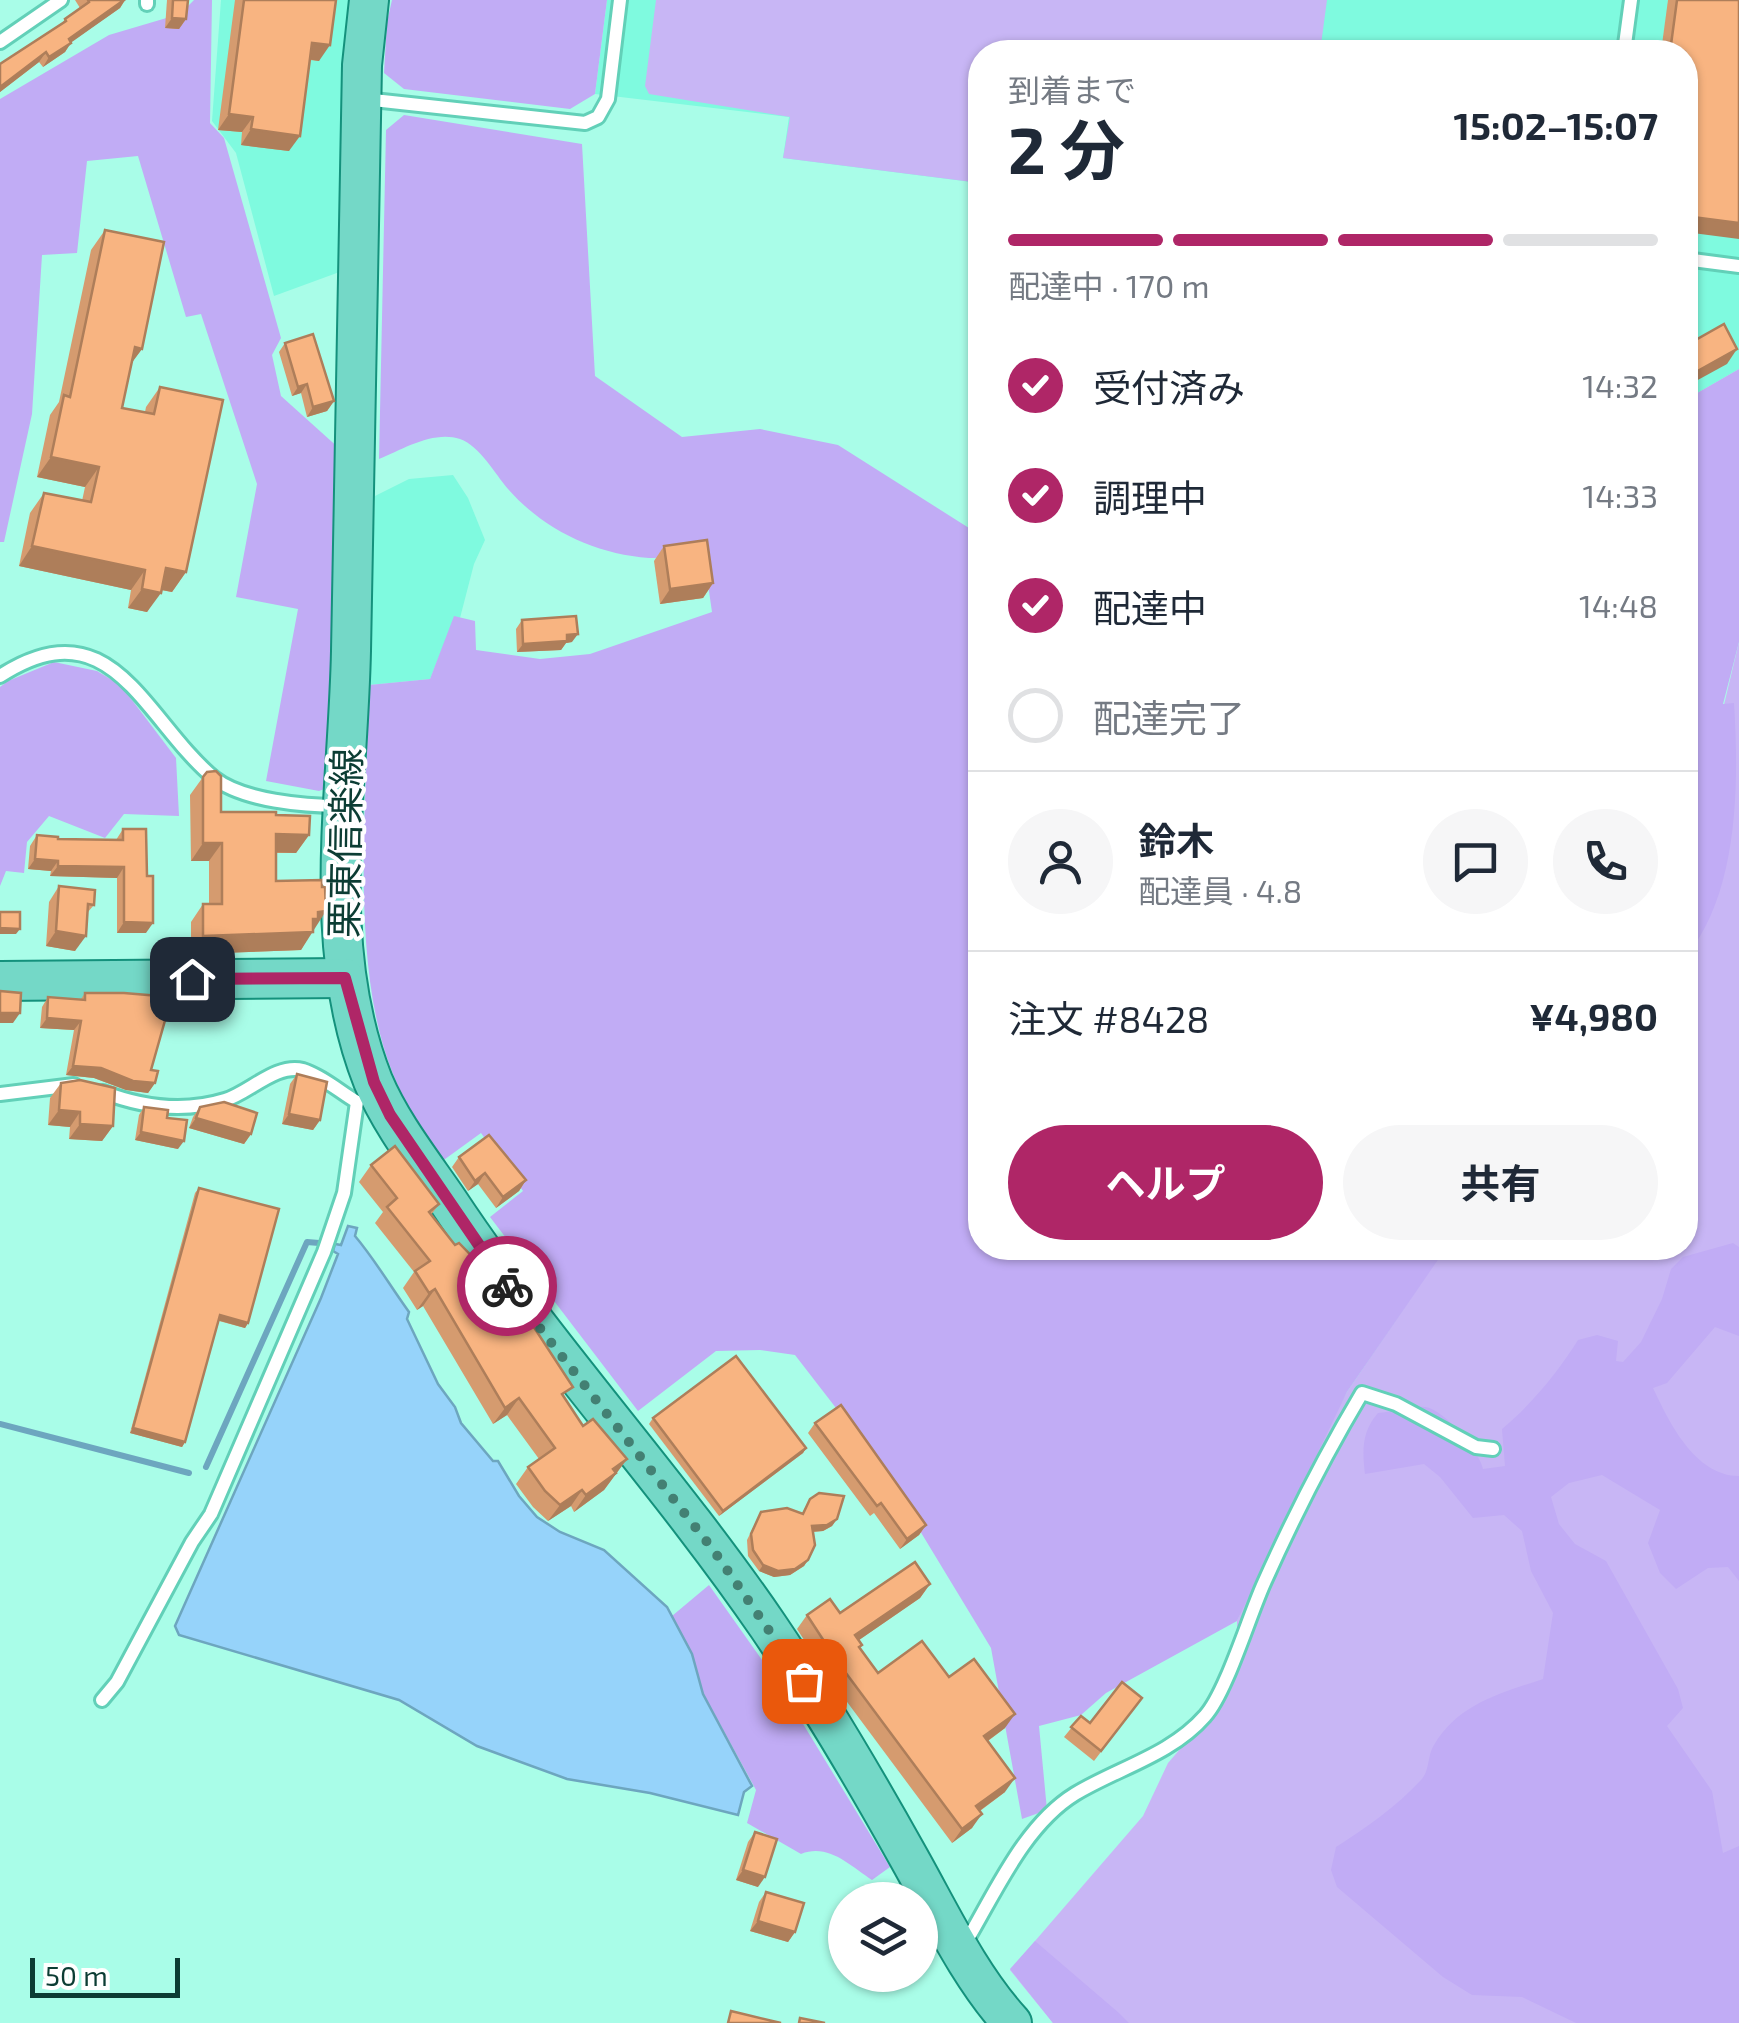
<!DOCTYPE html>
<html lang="ja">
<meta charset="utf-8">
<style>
body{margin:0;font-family:"Exo 2","Noto Sans JP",sans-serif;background:#f6f6f7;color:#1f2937;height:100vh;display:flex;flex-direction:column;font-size:38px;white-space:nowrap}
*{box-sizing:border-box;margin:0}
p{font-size:32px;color:#747a83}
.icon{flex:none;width:55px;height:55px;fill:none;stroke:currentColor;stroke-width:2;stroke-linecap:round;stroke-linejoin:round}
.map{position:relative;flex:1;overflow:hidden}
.details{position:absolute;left:968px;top:40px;width:730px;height:1220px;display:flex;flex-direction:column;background:#fff;border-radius:40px;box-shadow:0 2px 8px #0004}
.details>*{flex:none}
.tools{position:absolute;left:828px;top:1882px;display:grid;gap:20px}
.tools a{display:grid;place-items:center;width:110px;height:110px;border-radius:50%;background:#fff;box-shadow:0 2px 8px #0004;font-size:50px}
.scale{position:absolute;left:30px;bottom:25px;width:150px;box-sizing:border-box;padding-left:10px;border:5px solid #0c3d34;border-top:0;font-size:28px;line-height:35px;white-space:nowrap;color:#0c3d34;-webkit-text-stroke:8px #fff;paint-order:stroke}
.pin{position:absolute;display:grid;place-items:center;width:85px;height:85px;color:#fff;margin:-42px;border-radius:20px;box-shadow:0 5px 15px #0006}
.courier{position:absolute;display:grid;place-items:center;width:100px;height:100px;margin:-50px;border:8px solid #af2667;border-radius:50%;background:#fff;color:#222;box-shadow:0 2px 12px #0007}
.summary em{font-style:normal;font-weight:700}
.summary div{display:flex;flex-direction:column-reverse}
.summary{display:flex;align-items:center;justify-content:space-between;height:170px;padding:0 40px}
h1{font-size:65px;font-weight:700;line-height:75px}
.bar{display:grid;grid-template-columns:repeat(4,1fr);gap:15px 10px;align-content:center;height:120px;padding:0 40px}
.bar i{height:12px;border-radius:8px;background:#e0e1e3}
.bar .active{background:#af2667}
.bar p{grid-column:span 4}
.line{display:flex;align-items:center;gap:25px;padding:0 40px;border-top:2px solid #e0e1e3}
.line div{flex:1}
.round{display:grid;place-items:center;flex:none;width:105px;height:105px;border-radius:52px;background:#f6f6f7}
ol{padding:0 40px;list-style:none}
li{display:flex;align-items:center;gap:30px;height:110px}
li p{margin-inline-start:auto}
li .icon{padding:10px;border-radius:50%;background:#af2667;color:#fff;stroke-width:4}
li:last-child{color:#747a83}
li i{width:55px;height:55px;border:5px solid #e0e1e3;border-radius:50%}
.primary-button{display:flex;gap:20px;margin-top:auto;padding:20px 40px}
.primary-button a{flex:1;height:115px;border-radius:60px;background:#af2667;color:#fff;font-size:40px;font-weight:700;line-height:115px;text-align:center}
.primary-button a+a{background:#f6f6f7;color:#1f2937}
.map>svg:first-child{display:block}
.built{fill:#7ffadf}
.green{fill:#c8b6f5}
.forest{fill:#c1acf5}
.water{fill:#96d3fa;stroke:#6da6bf;stroke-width:2.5}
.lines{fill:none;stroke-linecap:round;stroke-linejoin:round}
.stream{stroke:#6da6bf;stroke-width:6}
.lane-casing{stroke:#62d0b8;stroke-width:18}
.primary-casing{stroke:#14917c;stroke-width:42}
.lane{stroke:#fff;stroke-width:12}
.primary{stroke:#74d8c7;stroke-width:38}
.wall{fill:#d59b6f}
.shaded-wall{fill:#ae7e5a}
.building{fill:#f8b481;stroke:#ae7e5a;stroke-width:2.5}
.done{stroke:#438073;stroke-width:10;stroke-dasharray:0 18}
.route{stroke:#af2667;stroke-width:12}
.labels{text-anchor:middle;stroke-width:8;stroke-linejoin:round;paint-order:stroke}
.street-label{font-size:38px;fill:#0c3d34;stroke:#fff}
</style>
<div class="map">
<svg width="1739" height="2023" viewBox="0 0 1739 2023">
<rect width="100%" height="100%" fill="#a9fde8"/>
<g class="built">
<polygon points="221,0 354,0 345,270 274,296 236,153 212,121"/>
<polygon points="607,0 1739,0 1739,369 1685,400 1685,52 980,52 980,183 783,158 789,117 595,94"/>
<polygon points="453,475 468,498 485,540 474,564 460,618 455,617 430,679 369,685 375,496 409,479"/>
</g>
<g class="green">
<polygon points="656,0 1327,0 1320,52 980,52 980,183 783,158 790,117 649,94 645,86"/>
<polygon points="1739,642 1739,2023 1053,2023 1010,1970 1143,1816 1168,1763 1200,1726 1237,1656 1237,1621 1281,1516 1347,1392 1445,1248 1685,1248 1685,868"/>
</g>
<g class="forest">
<polygon points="194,0 212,0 210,123 224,138 281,338 272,355 281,396 341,450 327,788 319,791 266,781 298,609 236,597 257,484 201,314 186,317 138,156 87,161 77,253 42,255 32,414 4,542 0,542 0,99 109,35 180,14"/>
<polygon points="392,0 607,0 595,94 570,109 404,89 384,73 387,22"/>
<path d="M404,115L582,144L595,376L682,437L760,429L838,445L980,535V1248H1504L1477,1253L1444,1251L1347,1392L1237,1621L1106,1693L1081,1715L1039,1726L1047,1810L1022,1819L991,1648L914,1521L853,1430L795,1355L760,1350L716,1351L638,1411L490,1217L523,1191L481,1133L441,1162C424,1134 405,1105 393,1074C349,965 367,802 369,685L430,679L454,616L475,621L476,650L540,659L590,654L712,612L703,550C686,553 666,559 649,558C595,554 544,530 508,489C495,474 480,446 460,439C434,430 403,449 379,459L386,130Z"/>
<path d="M1739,369V642L1723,704L1734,703C1739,784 1739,893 1685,958V400Z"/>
<polygon points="54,662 97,671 119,684 132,700 176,758 179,816 124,814 105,838 49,816 27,842 24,873 6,871 0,886 0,687 8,681"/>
<path d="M1733,1243L1739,1247V1336L1715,1327L1667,1383L1653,1388C1669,1422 1695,1476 1739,1476V1581L1728,1567L1708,1568L1676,1589L1660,1573L1648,1543L1660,1510L1602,1475L1569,1483L1551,1497L1559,1524L1575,1544L1606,1561L1678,1689L1683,1708L1667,1726L1712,1791L1723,1853L1739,1846V2023H1576L1522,1997L1472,1995L1443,1977L1337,1887L1331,1870L1336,1847C1366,1828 1396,1807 1421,1780C1430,1771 1427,1756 1434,1745C1458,1704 1501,1693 1543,1679L1553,1613L1531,1571L1522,1531L1504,1515L1473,1518L1440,1477L1424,1464L1365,1474C1362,1450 1362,1431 1378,1413C1392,1412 1412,1405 1425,1407C1444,1409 1480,1452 1483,1469L1505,1466L1502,1429C1531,1405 1558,1372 1578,1340L1597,1335L1618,1341L1616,1361L1623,1362L1641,1342L1662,1299L1671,1269L1683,1257Z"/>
<path d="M709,1585L777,1681L890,1867L872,1880C850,1866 829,1843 801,1854L747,1823L756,1790L703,1693L692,1655L672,1616Z"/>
<polygon points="1035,1941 1119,2013 1129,2023 1053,2023 1010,1969"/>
</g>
<path class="water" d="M348,1226L357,1228L355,1236C376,1261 390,1286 409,1312L407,1319L438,1384L455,1407L461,1423L493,1461H498L519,1496L537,1517L560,1532L604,1550L667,1607L692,1654L703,1694L752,1786L744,1792L738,1815L650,1793L567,1779L477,1746L399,1700L179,1635L175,1626L321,1298L338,1254L333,1251L335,1244L341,1245Z"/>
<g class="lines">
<g class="stream">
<polyline points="0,1424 189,1473"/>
<polyline points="206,1467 307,1242 319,1243"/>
</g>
<defs>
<g id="lane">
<polyline points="147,4 147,0"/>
<polyline points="0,42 61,0"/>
<polyline points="1624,52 1631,0"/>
<polyline points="364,99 585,123 598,117 608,99 620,0"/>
<polyline points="1685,259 1739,266"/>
<path d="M0,676C112,603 144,720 214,778C243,801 305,806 341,806"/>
<polyline points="0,1094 74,1085"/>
<path d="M102,1700L117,1682L192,1542L211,1514L324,1252L344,1193L357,1102C340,1092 322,1076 303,1070C276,1063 249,1093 225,1100C183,1113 142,1107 103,1092"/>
<path d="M963,1947C994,1896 1023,1826 1075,1794C1118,1768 1171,1755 1205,1716C1226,1693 1249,1616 1264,1583C1293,1518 1325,1455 1362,1393L1396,1404L1476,1447L1493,1449"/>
</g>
<g id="primary">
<path d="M369,0L362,65C359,261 355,456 351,651C348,794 319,945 373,1081C391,1124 422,1163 448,1201C546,1349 668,1480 768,1626C819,1701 865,1779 909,1858C940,1913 969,1976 1012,2023"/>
<polyline points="0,981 345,978"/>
</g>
</defs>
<use href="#lane" class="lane-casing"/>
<use href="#primary" class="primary-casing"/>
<use href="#lane" class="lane"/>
<use href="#primary" class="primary"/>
</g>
<g class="wall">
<polygon points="75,0 125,0 120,8 71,42 65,52 43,67 39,62 0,92 0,64 61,25 65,19 80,8"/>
<polygon points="167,0 188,0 186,19 179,29 165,28"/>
<polygon points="235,0 336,0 319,61 310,60 289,151 241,145 242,132 218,130"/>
<polygon points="1668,0 1739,0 1685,52 1661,52"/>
<polygon points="105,230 142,349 131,363 122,408 145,412 146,407 160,387 186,572 172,592 161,590 147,612 128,608 131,590 19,566 30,513 44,493 82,501 85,487 37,477 50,415 59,402 91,250"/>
<polygon points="285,343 334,401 327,411 307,417 301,393 292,396 279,352"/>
<polygon points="664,546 713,583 703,598 660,604 654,561"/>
<polygon points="522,620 572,642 566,643 561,650 517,652 516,629"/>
<polygon points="203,777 221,812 276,815 309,835 296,853 276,853 276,881 313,929 301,950 191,954 191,922 203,904 209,904 209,861 191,861 190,795"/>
<polygon points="123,829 146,933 117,933 117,878 50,876 51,871 28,869 30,846 37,835 58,839 116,840"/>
<polygon points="59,886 94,905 87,913 75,951 46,946 49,902"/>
<polygon points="85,993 164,1026 151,1070 155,1083 148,1093 126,1090 94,1078 66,1075 74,1030 40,1028 42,1007 48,997 81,999"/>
<polygon points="297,1074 320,1120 313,1130 282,1124 290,1084"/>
<polygon points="61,1083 113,1126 102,1141 69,1139 70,1127 48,1125 50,1098"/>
<polygon points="144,1107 167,1118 178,1149 135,1140 139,1115"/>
<polygon points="200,1107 251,1134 244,1144 189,1128 193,1117"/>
<polygon points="459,1157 526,1180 519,1191 496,1208 478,1184 468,1191 452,1167"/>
<polygon points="371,1165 439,1204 431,1215 583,1426 627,1459 604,1490 574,1512 571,1506 548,1521 533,1507 516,1484 528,1467 539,1459 507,1415 493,1424 423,1306 417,1310 403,1288 414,1272 375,1223 383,1212 359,1182"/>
<polygon points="199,1188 248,1323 245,1328 219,1321 185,1442 182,1447 130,1433 195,1193"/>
<polygon points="653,1418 806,1448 803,1453 719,1516 649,1424"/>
<polygon points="815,1423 926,1525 919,1535 900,1549 874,1513 870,1516 808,1433"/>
<polygon points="810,1499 837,1519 832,1526 823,1531 813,1532 808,1560 804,1566 790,1575 774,1577 759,1571 748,1556 747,1540 761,1512 802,1513"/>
<polygon points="930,1584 920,1598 859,1640 862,1645 860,1648 878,1673 949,1677 1005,1728 988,1741 1005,1792 980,1811 972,1828 952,1843 827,1675 797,1629 807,1615 840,1613"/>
<polygon points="1142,1698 1094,1761 1064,1737 1081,1716 1090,1723"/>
<polygon points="755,1832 758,1887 736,1880 748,1842"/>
<polygon points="766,1892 795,1932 788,1942 750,1931 759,1902"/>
</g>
<g class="shaded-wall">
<polygon points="124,0 125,0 120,8 62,49 69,39"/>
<polygon points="172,18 186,19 179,29 165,28"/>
<polygon points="71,43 65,52 43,67 49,57"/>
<polygon points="312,43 330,45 319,61 301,58"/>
<polygon points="46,52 39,62 0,92 0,87"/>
<polygon points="229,114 253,117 242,132 218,130"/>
<polygon points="251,129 300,136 289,151 241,145"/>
<polygon points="1685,216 1739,223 1739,239 1685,232"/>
<polygon points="135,347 142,349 128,368"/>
<polygon points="1737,349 1727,364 1685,387 1685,378"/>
<polygon points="307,384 301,393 292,396 298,387"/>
<polygon points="334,401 327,411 307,417 313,407"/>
<polygon points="51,457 99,467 85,487 37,477"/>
<polygon points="32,546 145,570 131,590 19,566"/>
<polygon points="166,568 186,572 172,592 152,588"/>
<polygon points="713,583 703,598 660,604 670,589"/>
<polygon points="142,589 161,593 147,612 128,608"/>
<polygon points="578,634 572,642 566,643 561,650 517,652 523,644"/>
<polygon points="276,834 309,835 296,853 263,852"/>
<polygon points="203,843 222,843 209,861 191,861"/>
<polygon points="35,859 58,861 51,871 28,869"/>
<polygon points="58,866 124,867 117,878 50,876"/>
<polygon points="326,911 301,950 191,954 203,936 318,912"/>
<polygon points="124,922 153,923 146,933 117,933"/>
<polygon points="0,928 20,929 16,934 0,934"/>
<polygon points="56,931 86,936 75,951 46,946"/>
<polygon points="0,1013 20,1013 13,1023 0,1023"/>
<polygon points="47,1018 81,1021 74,1030 40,1028"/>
<polygon points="73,1066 101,1068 155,1083 148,1093 126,1090 94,1078 66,1075"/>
<polygon points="59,1110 80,1112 70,1127 48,1125"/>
<polygon points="289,1114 320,1120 313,1130 282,1124"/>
<polygon points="196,1118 251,1134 244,1144 189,1128"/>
<polygon points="80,1124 113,1126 102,1141 69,1139"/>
<polygon points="141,1132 184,1141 178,1149 135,1140"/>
<polygon points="485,1173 478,1184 468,1191 475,1181"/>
<polygon points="526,1180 519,1191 496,1208 503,1197"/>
<polygon points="435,1289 423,1306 417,1310 429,1293"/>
<polygon points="220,1315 248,1323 245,1328 217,1320"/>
<polygon points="519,1398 507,1415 493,1424 505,1408"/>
<polygon points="133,1428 185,1442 182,1447 130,1433"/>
<polygon points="806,1448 803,1453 719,1516 723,1511"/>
<polygon points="627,1459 604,1490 574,1512 586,1495 613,1469"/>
<polygon points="582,1490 571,1506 548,1521 560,1505"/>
<polygon points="837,1519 832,1526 823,1531 808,1532 812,1526"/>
<polygon points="926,1525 919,1535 900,1549 907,1539"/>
<polygon points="808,1560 804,1566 790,1575 774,1577 759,1571 763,1565"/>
<polygon points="930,1584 920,1598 846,1649 855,1635"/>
<polygon points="1015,1714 1005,1728 975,1750 984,1736"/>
<polygon points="1015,1778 1005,1792 967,1820 976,1806"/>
<polygon points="982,1814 972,1828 952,1843 962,1829"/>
<polygon points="743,1870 765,1877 758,1887 736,1880"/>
<polygon points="758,1921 795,1932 788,1942 750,1931"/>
</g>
<g class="building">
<polygon points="88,0 124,0 69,39 71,43 49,57 46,52 0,87 0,64 66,21 65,19 89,2"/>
<polygon points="173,0 188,0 186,19 172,18"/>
<polygon points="244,0 336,0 330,45 312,43 300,136 251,129 253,117 229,114"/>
<polygon points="1677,0 1739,0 1739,223 1685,216 1685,52 1670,52"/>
<polygon points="105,230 164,242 142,349 135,347 122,408 154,414 160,387 223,400 186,572 166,568 161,593 142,589 145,570 32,546 44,493 91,502 99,467 51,457 64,395 70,397"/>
<polygon points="1724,324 1737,349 1685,378 1685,346"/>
<polygon points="313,334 334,401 313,407 307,384 298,387 285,343"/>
<polygon points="707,540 713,583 670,589 664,546"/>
<polygon points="576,616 578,634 567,635 567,641 523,644 522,620"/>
<polygon points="216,771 221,776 221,812 276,812 276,815 310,816 309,835 276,834 276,881 322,880 322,887 325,887 326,911 318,912 318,919 313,919 313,932 203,936 203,904 222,904 222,843 203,843 203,777 207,772"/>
<polygon points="123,829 146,829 147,876 153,876 153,923 124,922 124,867 58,866 58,861 35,859 37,835 58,837 58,839 123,840"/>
<polygon points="59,886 95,890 94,905 88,904 86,936 56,931"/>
<polygon points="0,912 20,912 20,929 0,928"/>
<polygon points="0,991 21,993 20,1013 0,1013"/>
<polygon points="85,993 124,993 171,997 170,1017 166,1017 151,1070 158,1071 155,1083 133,1081 101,1068 73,1066 81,1021 47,1018 48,997 85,1000"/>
<polygon points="297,1074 327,1082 320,1120 289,1114"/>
<polygon points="80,1080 115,1088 113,1126 80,1124 80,1112 59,1110 61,1083"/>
<polygon points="224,1102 257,1113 251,1134 196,1118 200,1107"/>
<polygon points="144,1107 168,1110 167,1118 187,1120 184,1141 141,1132"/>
<polygon points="489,1135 526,1180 503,1197 485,1173 475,1181 459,1157"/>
<polygon points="395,1146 439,1204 429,1212 455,1245 459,1243 494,1279 498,1277 524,1312 573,1387 562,1394 583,1426 593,1419 627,1459 613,1469 616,1473 586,1495 582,1490 560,1505 545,1491 528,1467 555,1448 519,1398 505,1408 435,1289 429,1293 415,1271 430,1261 387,1207 397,1198 371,1165"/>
<polygon points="199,1188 279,1209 248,1323 220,1315 185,1442 133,1428"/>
<polygon points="736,1356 806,1448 723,1511 653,1418"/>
<polygon points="841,1405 926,1525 907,1539 881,1503 877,1506 815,1423"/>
<polygon points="819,1493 844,1496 837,1519 827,1525 812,1526 815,1545 808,1560 795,1569 778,1571 763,1565 753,1550 751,1534 761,1512 787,1508 803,1514 810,1499"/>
<polygon points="915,1562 930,1584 855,1635 862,1645 859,1647 878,1673 922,1641 949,1677 974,1659 1015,1714 984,1736 1015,1778 976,1806 982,1814 962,1829 837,1661 807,1615 830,1599 840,1613"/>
<polygon points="1122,1682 1142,1698 1101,1751 1071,1727 1081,1716 1090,1723"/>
<polygon points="755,1832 777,1839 765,1877 743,1870"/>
<polygon points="766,1892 804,1903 795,1932 758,1921"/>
<polygon points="731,2011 781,2023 728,2023"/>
<polygon points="800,2018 825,2023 799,2023"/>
</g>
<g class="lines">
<polyline class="done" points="507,1286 714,1551 804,1681"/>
<polyline class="route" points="192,979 345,978 374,1082 390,1115 507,1286"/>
</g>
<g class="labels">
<g class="street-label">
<text transform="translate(346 843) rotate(-89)" y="13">栗東信楽線</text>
</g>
</g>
</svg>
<div class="tools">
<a><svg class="icon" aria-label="layers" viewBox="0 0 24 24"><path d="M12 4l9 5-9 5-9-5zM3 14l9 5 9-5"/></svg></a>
</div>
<div class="scale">50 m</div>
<div class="pin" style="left:804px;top:1681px;background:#ea580c"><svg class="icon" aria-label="bag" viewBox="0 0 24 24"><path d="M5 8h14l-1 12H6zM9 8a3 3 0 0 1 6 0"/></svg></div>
<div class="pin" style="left:192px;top:979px;background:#1f2937"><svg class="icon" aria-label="home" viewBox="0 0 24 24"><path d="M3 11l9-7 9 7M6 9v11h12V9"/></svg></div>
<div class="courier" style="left:507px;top:1286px"><svg class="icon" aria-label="bike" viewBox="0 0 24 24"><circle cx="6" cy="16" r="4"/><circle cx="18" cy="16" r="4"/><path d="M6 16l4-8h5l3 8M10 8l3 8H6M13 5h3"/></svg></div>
<section class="details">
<div class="summary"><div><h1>2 分</h1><p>到着まで</p></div><em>15:02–15:07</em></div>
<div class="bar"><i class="active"></i><i class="active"></i><i class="active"></i><i></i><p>配達中 · 170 m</p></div>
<ol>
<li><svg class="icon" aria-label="check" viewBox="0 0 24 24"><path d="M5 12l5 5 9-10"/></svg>受付済み<p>14:32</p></li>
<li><svg class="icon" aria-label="check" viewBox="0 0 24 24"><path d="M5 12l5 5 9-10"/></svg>調理中<p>14:33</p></li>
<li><svg class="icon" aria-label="check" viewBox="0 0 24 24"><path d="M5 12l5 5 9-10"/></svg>配達中<p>14:48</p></li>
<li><i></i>配達完了</li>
</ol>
<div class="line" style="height:180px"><a class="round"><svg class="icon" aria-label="person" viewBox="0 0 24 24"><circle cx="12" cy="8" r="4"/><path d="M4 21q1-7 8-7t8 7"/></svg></a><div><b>鈴木</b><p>配達員 · 4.8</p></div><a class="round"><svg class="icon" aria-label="chat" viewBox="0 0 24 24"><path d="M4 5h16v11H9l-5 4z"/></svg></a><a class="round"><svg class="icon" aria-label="phone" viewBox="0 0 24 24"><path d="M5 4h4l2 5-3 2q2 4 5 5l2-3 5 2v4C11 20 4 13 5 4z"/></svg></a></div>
<div class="line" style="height:130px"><div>注文 #8428</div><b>¥4,980</b></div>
<div class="primary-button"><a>ヘルプ</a><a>共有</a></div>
</section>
</div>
